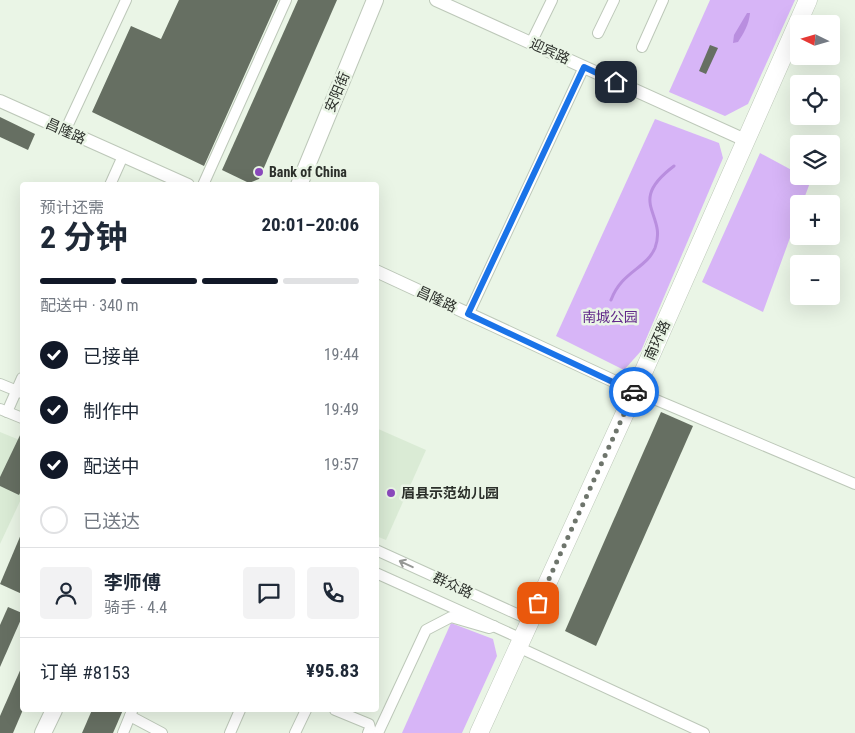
<!DOCTYPE html>
<html lang="zh">
<meta charset="utf-8">
<style>
body{margin:0;font-family:"Roboto Condensed","Noto Sans SC",sans-serif;background:#f2f2f3;color:#1f2937;height:100vh;display:flex;flex-direction:column;font-size:19px;white-space:nowrap}
*{box-sizing:border-box;margin:0}
p{font-size:16px;color:#747a83}
.icon{flex:none;width:28px;height:28px;fill:none;stroke:currentColor;stroke-width:2;stroke-linecap:round;stroke-linejoin:round}
.map{position:relative;flex:1;overflow:hidden}
.drawer{position:absolute;left:20px;top:182px;width:359px;height:530px;display:flex;flex-direction:column;background:#fff;border-radius:5px;box-shadow:0 5px 20px #0002}
.drawer>*{flex:none}
.needle{width:32px;rotate:275deg}
.buttons{position:absolute;left:790px;top:15px;display:grid;gap:10px}
.buttons a{display:grid;place-items:center;width:50px;height:50px;border-radius:5px;background:#fff;box-shadow:0 5px 20px #0002;font-size:25px}
.pin{position:absolute;display:grid;place-items:center;width:42px;height:42px;color:#fff;margin:-21px;border-radius:10px;box-shadow:0 2px 8px #0006}
.courier{position:absolute;display:grid;place-items:center;width:50px;height:50px;margin:-25px;border:4px solid #1a73e8;border-radius:50%;background:#fff;color:#222;box-shadow:0 1px 6px #0007}
.overview em{font-style:normal;font-weight:700}
.overview div{display:flex;flex-direction:column-reverse}
.overview{display:flex;align-items:center;justify-content:space-between;height:85px;padding:0 20px}
h1{font-size:32px;font-weight:700;line-height:38px}
.bar{display:grid;grid-template-columns:repeat(4,1fr);gap:8px 5px;align-content:center;height:60px;padding:0 20px}
.bar i{height:6px;border-radius:4px;background:#e0e1e3}
.bar .active{background:#111827}
.bar p{grid-column:span 4}
.line{display:flex;align-items:center;gap:12px;padding:0 20px;border-top:1px solid #e0e1e3}
.line div{flex:1}
.round{display:grid;place-items:center;flex:none;width:52px;height:52px;border-radius:5px;background:#f2f2f3}
ol{padding:0 20px;list-style:none}
li{display:flex;align-items:center;gap:15px;height:55px}
li p{margin-inline-start:auto}
li .icon{padding:5px;border-radius:50%;background:#111827;color:#fff;stroke-width:4}
li:last-child{color:#747a83}
li i{width:28px;height:28px;border:2px solid #e0e1e3;border-radius:50%}
.map>svg:first-child{display:block}
.built{fill:#daebd5}
.green{fill:#d7b5f7}
.water{fill:#b98edf}
.lines{fill:none;stroke-linecap:round;stroke-linejoin:round}
.stream{stroke:#b98edf;stroke-width:3}
.building{fill:#666f62}
.minor-casing{stroke:#bdc8b9;stroke-width:12}
.tertiary-casing{stroke:#bdc8b9;stroke-width:14}
.primary-casing{stroke:#bdc8b9;stroke-width:18}
.trunk-casing{stroke:#bdc8b9;stroke-width:19}
.minor{stroke:#fff;stroke-width:10}
.tertiary{stroke:#fff;stroke-width:12}
.primary{stroke:#fff;stroke-width:16}
.trunk{stroke:#fff;stroke-width:18}
.oneway{stroke:#969895}
.done{stroke:#6e756c;stroke-width:5;stroke-dasharray:0 9}
.route{stroke:#1a73e8;stroke-width:6}
.poi-dot{fill:#8b49bd;stroke:#eaf5e6;stroke-width:2}
.labels{text-anchor:middle;stroke-width:5;stroke-linejoin:round;paint-order:stroke}
.street-label{font-size:14px;fill:#2c302b;stroke:#eaf5e6}
.poi-label{font-size:14px;font-weight:bold;fill:#2c302b;stroke:#eaf5e6;text-anchor:start}
.park-label{font-size:14px;fill:#612a89;stroke:#eaf5e6}
</style>
<div class="map">
<svg width="855" height="733" viewBox="0 0 855 733">
<rect width="100%" height="100%" fill="#eaf5e6"/>
<g class="built">
<polygon points="376,428 426,450 386,540 376,536"/>
<polygon points="0,432 22,441 22,497 0,544"/>
</g>
<g class="green">
<polygon points="710,0 795,0 748,104 725,116 669,92"/>
<polygon points="655,119 719,143 723,158 641,351 624,370 556,336"/>
<polygon points="760,153 799,174 799,176 811,180 802,204 799,204 799,213 763,312 702,282"/>
<polygon points="451,623 493,639 497,656 462,733 402,733"/>
</g>
<path class="water" d="M747,13H750C749,24 744,33 738,42L733,43L734,35Z"/>
<g class="lines">
<path class="stream" d="M611,300C622,271 646,269 655,248C668,213 625,203 674,166"/>
</g>
<g class="building">
<polygon points="179,0 278,0 204,166 92,112 131,26 161,39"/>
<polygon points="298,0 337,0 259,179 249,183 222,170"/>
<polygon points="710,45 718,48 706,74 699,71"/>
<polygon points="0,117 35,134 28,150 0,137"/>
<polygon points="661,412 693,426 596,646 565,631"/>
<polygon points="22,431 22,489 19,495 0,486 0,477"/>
<polygon points="22,532 22,594 0,584"/>
<polygon points="8,607 22,613 22,617 0,667 0,625"/>
<polygon points="22,666 22,712 13,733 0,733 0,716"/>
<polygon points="92,710 123,710 113,733 82,733"/>
</g>
<g class="lines">
<defs>
<g id="minor">
<polyline points="598,33 614,0"/>
<polyline points="531,43 552,0"/>
<polyline points="642,47 663,0"/>
<polyline points="65,131 126,0"/>
<polyline points="110,185 123,156"/>
<polyline points="203,185 286,0"/>
<polyline points="469,313 584,67"/>
<polyline points="0,384 22,393"/>
<polyline points="635,391 855,484"/>
<polyline points="0,409 22,418"/>
<polyline points="7,412 22,378"/>
<polyline points="376,550 530,620"/>
<polyline points="376,573 522,639"/>
<polyline points="518,647 704,733"/>
<polyline points="335,710 369,724 370,728 368,733"/>
<polyline points="130,716 162,733"/>
<polyline points="123,733 132,711"/>
<polyline points="230,733 240,710"/>
<polyline points="295,733 306,710"/>
<polyline points="378,733 426,630 451,617 489,628 494,626"/>
</g>
<g id="tertiary">
<polyline points="436,0 745,140"/>
<polyline points="0,101 188,185"/>
<polyline points="376,271 635,391"/>
</g>
<g id="primary">
<polyline points="299,185 375,0"/>
<polyline points="43,733 54,710"/>
</g>
<polyline id="trunk" points="479,733 635,391 808,0"/>
</defs>
<use href="#minor" class="minor-casing"/>
<use href="#tertiary" class="tertiary-casing"/>
<use href="#primary" class="primary-casing"/>
<use href="#trunk" class="trunk-casing"/>
<use href="#minor" class="minor"/>
<use href="#tertiary" class="tertiary"/>
<use href="#primary" class="primary"/>
<use href="#trunk" class="trunk"/>
</g>
<defs><path id="oneway-shaft" d="M-6 0H5M1.5-3L5.5 0L1.5 3" fill="none" stroke-width="1.6" stroke-linecap="round" stroke-linejoin="round" transform="scale(1.25)"/></defs>
<use class="oneway" href="#oneway-shaft" transform="translate(406 564) rotate(-155)"/>
<g class="lines">
<polyline class="done" points="538,603 634,392"/>
<polyline class="route" points="616,82 584,67 468,314 634,392"/>
</g>
<g class="poi-dot">
<circle cx="259" cy="172" r="5"/>
<circle cx="391" cy="493" r="5"/>
</g>
<g class="labels">
<g class="street-label">
<text transform="translate(550 51) rotate(24)" y="5">迎宾路</text>
<text transform="translate(337 92) rotate(-67)" y="5">安阳街</text>
<text transform="translate(66 131) rotate(24)" y="5">昌隆路</text>
<text transform="translate(437 299) rotate(25)" y="5">昌隆路</text>
<text transform="translate(657 340) rotate(-66)" y="5">南环路</text>
<text transform="translate(453 585) rotate(25)" y="5">群众路</text>
</g>
<g class="poi-label">
<text x="269" y="177">Bank of China</text>
<text x="401" y="498">眉县示范幼儿园</text>
</g>
<g class="park-label">
<text x="610" y="322">南城公园</text>
</g>
</g>
</svg>
<div class="buttons">
<a><svg class="needle" viewBox="-14 -14 28 28"><path d="M0-13l5 13h-10z" fill="#e53935"/><path d="M0 13l5-13h-10z" fill="#747a83"/></svg></a>
<a><svg class="icon" aria-label="locate" viewBox="0 0 24 24"><circle cx="12" cy="12" r="6"/><path d="M12 2v4M12 18v4M2 12h4M18 12h4"/></svg></a>
<a><svg class="icon" aria-label="layers" viewBox="0 0 24 24"><path d="M12 4l9 5-9 5-9-5zM3 14l9 5 9-5"/></svg></a>
<a>+</a>
<a>−</a>
</div>
<div class="pin" style="left:538px;top:603px;background:#ea580c"><svg class="icon" aria-label="bag" viewBox="0 0 24 24"><path d="M5 8h14l-1 12H6zM9 8a3 3 0 0 1 6 0"/></svg></div>
<div class="pin" style="left:616px;top:82px;background:#1f2937"><svg class="icon" aria-label="home" viewBox="0 0 24 24"><path d="M3 11l9-7 9 7M6 9v11h12V9"/></svg></div>
<div class="courier" style="left:634px;top:392px"><svg class="icon" aria-label="car" viewBox="0 0 24 24"><path d="M5 17H2v-5l4-1 3-4h7l3 4 3 1v5h-3M9 17h6M6 11h13"/><circle cx="7" cy="17" r="2"/><circle cx="17" cy="17" r="2"/></svg></div>
<section class="drawer">
<div class="overview"><div><h1>2 分钟</h1><p>预计还需</p></div><em>20:01–20:06</em></div>
<div class="bar"><i class="active"></i><i class="active"></i><i class="active"></i><i></i><p>配送中 · 340 m</p></div>
<ol>
<li><svg class="icon" aria-label="check" viewBox="0 0 24 24"><path d="M5 12l5 5 9-10"/></svg>已接单<p>19:44</p></li>
<li><svg class="icon" aria-label="check" viewBox="0 0 24 24"><path d="M5 12l5 5 9-10"/></svg>制作中<p>19:49</p></li>
<li><svg class="icon" aria-label="check" viewBox="0 0 24 24"><path d="M5 12l5 5 9-10"/></svg>配送中<p>19:57</p></li>
<li><i></i>已送达</li>
</ol>
<div class="line" style="height:90px"><a class="round"><svg class="icon" aria-label="person" viewBox="0 0 24 24"><circle cx="12" cy="8" r="4"/><path d="M4 21q1-7 8-7t8 7"/></svg></a><div><b>李师傅</b><p>骑手 · 4.4</p></div><a class="round"><svg class="icon" aria-label="chat" viewBox="0 0 24 24"><path d="M4 5h16v11H9l-5 4z"/></svg></a><a class="round"><svg class="icon" aria-label="phone" viewBox="0 0 24 24"><path d="M5 4h4l2 5-3 2q2 4 5 5l2-3 5 2v4C11 20 4 13 5 4z"/></svg></a></div>
<div class="line" style="height:65px"><div>订单 #8153</div><b>¥95.83</b></div>
</section>
</div>
